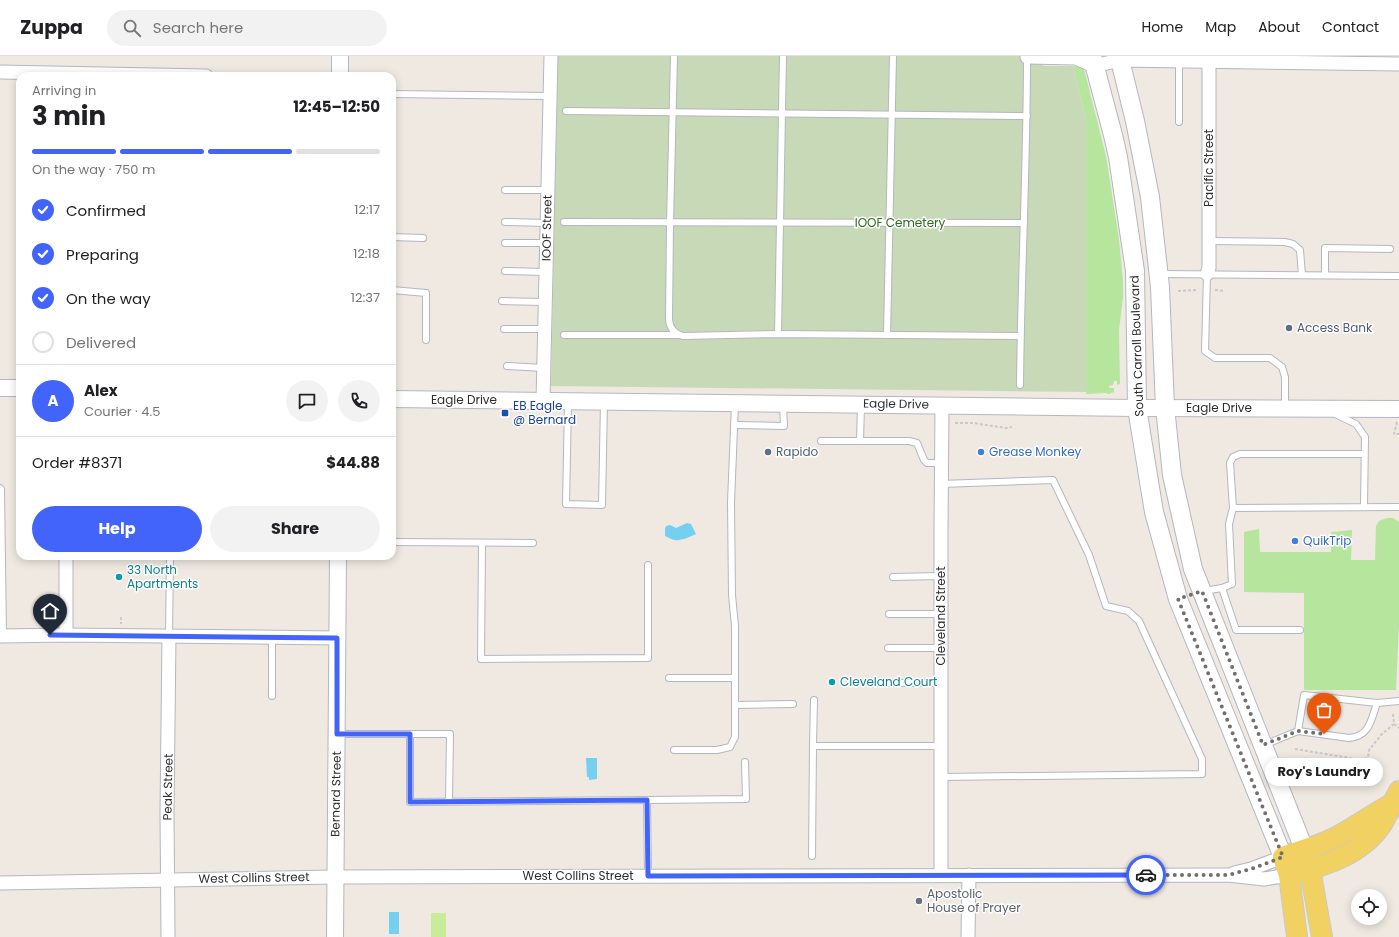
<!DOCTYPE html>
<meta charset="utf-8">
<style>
body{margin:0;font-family:Poppins,sans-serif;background:#f2f2f2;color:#202124;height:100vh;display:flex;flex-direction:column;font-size:15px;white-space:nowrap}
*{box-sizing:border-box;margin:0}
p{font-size:13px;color:#757577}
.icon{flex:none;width:22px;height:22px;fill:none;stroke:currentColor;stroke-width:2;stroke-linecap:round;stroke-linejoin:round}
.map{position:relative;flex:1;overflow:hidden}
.side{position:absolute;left:16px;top:16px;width:380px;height:488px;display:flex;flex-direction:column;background:#fff;border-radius:12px;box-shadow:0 2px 10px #0003}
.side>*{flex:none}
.buttons{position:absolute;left:1351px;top:833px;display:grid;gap:8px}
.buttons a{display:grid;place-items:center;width:36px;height:36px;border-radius:50%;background:#fff;box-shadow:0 2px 10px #0003;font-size:20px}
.pin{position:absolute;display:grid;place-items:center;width:34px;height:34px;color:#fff;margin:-41px -17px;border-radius:50% 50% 50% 0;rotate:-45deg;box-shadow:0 0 4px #0007}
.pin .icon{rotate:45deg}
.courier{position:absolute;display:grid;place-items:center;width:40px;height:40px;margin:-20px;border:3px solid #4264fb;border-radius:50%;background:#fff;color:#222;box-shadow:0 1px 5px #0007}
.bubble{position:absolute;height:28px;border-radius:14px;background:#fff;box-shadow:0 2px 10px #0003;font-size:13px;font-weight:700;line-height:28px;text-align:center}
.summary em{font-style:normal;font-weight:700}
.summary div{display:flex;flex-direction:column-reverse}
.summary{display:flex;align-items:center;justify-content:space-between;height:68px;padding:0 16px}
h1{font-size:26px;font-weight:700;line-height:30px}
.bar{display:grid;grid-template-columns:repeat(4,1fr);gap:6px 4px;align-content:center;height:48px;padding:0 16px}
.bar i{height:5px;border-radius:3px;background:#e0e0e0}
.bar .current{background:#4264fb}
.bar p{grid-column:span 4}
.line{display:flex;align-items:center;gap:10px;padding:0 16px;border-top:1px solid #e0e0e0}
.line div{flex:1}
.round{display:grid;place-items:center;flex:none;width:42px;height:42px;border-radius:21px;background:#f2f2f2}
ol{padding:0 16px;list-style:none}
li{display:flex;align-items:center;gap:12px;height:44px}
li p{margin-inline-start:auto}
li .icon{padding:4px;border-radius:50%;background:#4264fb;color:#fff;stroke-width:4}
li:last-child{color:#757577}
li i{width:22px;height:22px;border:2px solid #e0e0e0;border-radius:50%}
.action{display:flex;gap:8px;margin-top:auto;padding:8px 16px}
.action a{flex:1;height:46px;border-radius:24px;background:#4264fb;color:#fff;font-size:16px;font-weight:700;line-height:46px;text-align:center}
.action a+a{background:#f2f2f2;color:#202124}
header{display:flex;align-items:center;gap:24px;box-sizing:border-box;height:56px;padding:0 20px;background:#fff;border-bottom:1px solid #e0e0e0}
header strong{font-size:19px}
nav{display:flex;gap:22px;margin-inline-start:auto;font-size:14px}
.search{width:280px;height:36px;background:#f2f2f2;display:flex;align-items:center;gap:10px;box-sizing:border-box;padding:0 14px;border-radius:22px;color:#757577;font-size:15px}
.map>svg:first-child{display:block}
.green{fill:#b6e59e}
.cemetery{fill:#c8d9b8}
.pitch{fill:#c9ec9a}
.water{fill:#75cff0}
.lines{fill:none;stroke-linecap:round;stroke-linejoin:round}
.service-casing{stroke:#b4b7c1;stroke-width:8}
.minor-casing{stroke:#b4b7c1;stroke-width:15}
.tertiary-casing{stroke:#b4b7c1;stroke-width:18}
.secondary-casing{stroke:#b4b7c1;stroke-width:20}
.primary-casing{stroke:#c9c9c9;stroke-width:22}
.path{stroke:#c9c9c9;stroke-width:2;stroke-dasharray:3 2;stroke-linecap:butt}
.service{stroke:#fff;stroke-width:6}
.minor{stroke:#fff;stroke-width:13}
.tertiary{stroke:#fff;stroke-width:16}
.secondary{stroke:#fff;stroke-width:18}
.primary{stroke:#f2d163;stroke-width:20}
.done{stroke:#726f6d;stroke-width:4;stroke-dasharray:0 7.2}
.route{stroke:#4264fb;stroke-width:5}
.service-dot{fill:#5c6f8a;stroke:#fff;stroke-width:1.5}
.transit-dot{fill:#1a4fb4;stroke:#fff;stroke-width:1.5}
.shop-dot{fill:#3f7fe0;stroke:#fff;stroke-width:1.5}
.culture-dot{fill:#0f9aa8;stroke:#fff;stroke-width:1.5}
.worship-dot{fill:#6b7280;stroke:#fff;stroke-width:1.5}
.labels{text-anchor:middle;stroke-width:3;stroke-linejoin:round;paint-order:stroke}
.street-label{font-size:12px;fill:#2e2e2e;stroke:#fff}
.park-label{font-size:12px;fill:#2c6e1b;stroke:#fff}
.service-label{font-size:12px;fill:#4e5e75;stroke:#fff;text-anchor:start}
.transit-label{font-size:12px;fill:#164399;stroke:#fff;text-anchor:start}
.shop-label{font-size:12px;fill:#366cbe;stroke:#fff;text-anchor:start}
.culture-label{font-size:12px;fill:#0d838f;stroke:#fff;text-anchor:start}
.worship-label{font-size:12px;fill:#5b616d;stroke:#fff;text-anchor:start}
</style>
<header>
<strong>Zuppa</strong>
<div class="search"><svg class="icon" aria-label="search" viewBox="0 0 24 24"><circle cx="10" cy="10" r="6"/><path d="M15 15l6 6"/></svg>Search here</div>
<nav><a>Home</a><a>Map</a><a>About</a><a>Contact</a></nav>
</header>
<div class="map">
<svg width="1399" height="881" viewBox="0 0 1399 881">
<rect width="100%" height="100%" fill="#efe9e1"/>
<g class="green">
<polygon points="1073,10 1081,11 1084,13 1106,100 1119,183 1123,225 1123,241 1119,274 1120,328 1117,329 1117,325 1114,325 1113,329 1109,330 1109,332 1114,332 1114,336 1109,338 1105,337 1085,338 1087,336 1087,66"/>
<polygon points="1387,462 1393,462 1399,466 1399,568 1396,634 1304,634 1304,537 1244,536 1244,476 1259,473 1260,496 1331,496 1331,476 1352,474 1351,504 1375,504 1376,470 1379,465"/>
</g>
<polygon class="cemetery" points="558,0 1044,0 1043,10 1073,10 1087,66 1087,336 551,330"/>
<rect class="pitch" x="431" y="857" width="15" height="24"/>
<g class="water">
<path d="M687,467L691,468L696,478C690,481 681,485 674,484C670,483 668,481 665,480V473L666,470L670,469L676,472Z"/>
<polygon points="586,702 597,702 597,723 589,724 589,721 587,721"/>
<rect x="389" y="856" width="10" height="22"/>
</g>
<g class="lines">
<defs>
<g id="service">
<path d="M674,0L670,167L669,264C670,273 675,278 683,280L778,278L1020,280"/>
<polyline points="1179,4 1179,66"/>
<polyline points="392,38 550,40"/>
<polyline points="566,55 1027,60"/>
<polyline points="505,134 548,134"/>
<polyline points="505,166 547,167"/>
<polyline points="564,166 1024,167"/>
<polyline points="392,181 423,182"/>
<polyline points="1209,185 1285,186 1293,188 1300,194 1302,219"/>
<polyline points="505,187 547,187"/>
<polyline points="505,215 546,216"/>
<polyline points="1161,218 1399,220"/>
<polyline points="1207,218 1205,295 1215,302 1270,302 1282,311 1285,321 1285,352"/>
<polyline points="1325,219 1325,192 1390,193"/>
<polyline points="392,234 426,237 426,284"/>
<polyline points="502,245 545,246"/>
<polyline points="504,273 545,273"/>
<polyline points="778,278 783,0"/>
<polyline points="564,279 679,279"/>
<polyline points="887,279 893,0"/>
<polyline points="507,310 544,312"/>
<path d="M1020,329C1021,219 1027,110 1027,0"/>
<polyline points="568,347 566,448 602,449 604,346"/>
<polyline points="1333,357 1356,368 1365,381 1364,450"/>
<polyline points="734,369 784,370 783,349"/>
<polyline points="821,385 909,385 917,387 924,404 927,407 942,407"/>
<polyline points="860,385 861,349"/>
<polyline points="0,432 1,433 3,580"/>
<polyline points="1233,452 1230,407 1233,401 1240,398 1364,398"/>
<polyline points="392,486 533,487"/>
<polyline points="482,487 481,603 648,602 648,509"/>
<polyline points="893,521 941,520"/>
<polyline points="1222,532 1236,574 1300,574"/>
<polyline points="1204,535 1222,532 1232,528 1229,468 1233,452 1399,451"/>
<polyline points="889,558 941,558"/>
<polyline points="169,580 170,500"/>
<polyline points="888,592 941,592"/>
<polyline points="669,622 735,622"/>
<polyline points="872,627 941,627"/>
<polyline points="272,640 272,582"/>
<polyline points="735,649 793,648"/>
<path d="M1298,675L1349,682C1370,680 1371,664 1377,647"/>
<polyline points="337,678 410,678 410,746 647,744"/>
<polyline points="410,678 450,678 449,745"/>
<polyline points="1264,689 1298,675 1304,639 1377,647 1399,645"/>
<polyline points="813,690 814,644"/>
<polyline points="674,694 717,694 730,691 735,681 735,570 732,539 731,446 735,348"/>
<polyline points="941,721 1202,718 1202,703 1139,565 1128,555 1106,550 1089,499 1053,424 941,428"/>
<polyline points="812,800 813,690 941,690"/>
<polyline points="648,820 647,744 746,743 745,706"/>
</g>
<g id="minor">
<polyline points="1027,1 1076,2 1094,10 1120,4 1399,8"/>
<polyline points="0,16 206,20"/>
<polyline points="1207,218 1209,212 1209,4"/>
<polyline points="543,345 551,0"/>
<polyline points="66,579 66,500"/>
<polyline points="0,580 66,579 337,582"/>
<polyline points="1234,817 1251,813 1283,801"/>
<polyline points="941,819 941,474 942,350"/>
<polyline points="0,827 335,821 1228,819 1264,823 1289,819"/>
<polyline points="168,881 167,757 169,580"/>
<polyline points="968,881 969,819"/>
</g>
<g id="tertiary">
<polyline points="340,20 340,0"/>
<polyline points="0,332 20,332"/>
<polyline points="392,343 1137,352 1399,353"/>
<polyline points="335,881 338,500"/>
</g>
<g id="secondary">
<polyline points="1092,0 1113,79 1118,101 1135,215 1137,352 1154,456 1178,543 1283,801"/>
<polyline points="1119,0 1135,65 1150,141 1160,231 1165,351 1172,419 1193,513 1304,793"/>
</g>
<g id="primary">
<polyline points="1306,801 1310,813 1322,881"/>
<path d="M1289,819C1323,810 1361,800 1382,768C1388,758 1393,746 1399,735"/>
<path d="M1297,881L1289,819L1283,801C1299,795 1315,791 1330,784C1352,774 1370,759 1392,748"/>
</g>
</defs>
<use href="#service" class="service-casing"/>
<use href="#minor" class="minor-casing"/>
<use href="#tertiary" class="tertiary-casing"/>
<use href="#secondary" class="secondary-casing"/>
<use href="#primary" class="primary-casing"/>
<g class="path">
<polyline points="19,65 20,35"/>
<polyline points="1215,234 1225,235"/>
<polyline points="1178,235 1198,234"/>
<polyline points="1397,366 1394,378 1399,378"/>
<polyline points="955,367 973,367 1006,372 1012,371"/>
<polyline points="121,561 121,568"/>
<polyline points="1393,658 1394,668 1399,672"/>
<polyline points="1295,693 1362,704 1368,701 1369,694 1381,679 1394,668"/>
</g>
<use href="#service" class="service"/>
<use href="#minor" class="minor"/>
<use href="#tertiary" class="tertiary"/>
<use href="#secondary" class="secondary"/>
<use href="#primary" class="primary"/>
</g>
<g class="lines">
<polyline class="done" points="1146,819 1228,819 1251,813 1283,801 1178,543 1202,535 1263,689 1298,675 1324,678"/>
<polyline class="route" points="50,579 337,582 337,678 410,678 410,746 647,744 648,820 1146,819"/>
</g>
<g class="service-dot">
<circle cx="1289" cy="272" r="4"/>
<circle cx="768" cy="396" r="4"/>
</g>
<rect class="transit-dot" x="501" y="353" width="8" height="8" rx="2"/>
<g class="shop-dot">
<circle cx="981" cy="396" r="4"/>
<circle cx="1295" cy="485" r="4"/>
</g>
<g class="culture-dot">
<circle cx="119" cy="521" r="4"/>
<circle cx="832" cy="626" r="4"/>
</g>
<circle class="worship-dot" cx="919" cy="845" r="4"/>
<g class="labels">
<g class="street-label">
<text transform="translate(1209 112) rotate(-90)" y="4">Pacific Street</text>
<text transform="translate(547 172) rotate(-89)" y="4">IOOF Street</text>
<text transform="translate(1137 290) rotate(-92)" y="4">South Carroll Boulevard</text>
<text x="464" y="348">Eagle Drive</text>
<text transform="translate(896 348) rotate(1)" y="4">Eagle Drive</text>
<text x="1219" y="356">Eagle Drive</text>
<text transform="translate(941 560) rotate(-90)" y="4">Cleveland Street</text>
<text transform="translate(168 731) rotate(-89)" y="4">Peak Street</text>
<text transform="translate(336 738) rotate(-89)" y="4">Bernard Street</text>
<text x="578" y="824">West Collins Street</text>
<text transform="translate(254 822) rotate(-1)" y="4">West Collins Street</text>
</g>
<g class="park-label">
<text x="900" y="171">IOOF Cemetery</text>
</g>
<g class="service-label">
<text x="1297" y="276">Access Bank</text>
<text x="776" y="400">Rapido</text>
</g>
<g class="transit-label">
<text x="513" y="354">EB Eagle<tspan x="513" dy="14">@ Bernard</tspan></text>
</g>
<g class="shop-label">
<text x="989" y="400">Grease Monkey</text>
<text x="1303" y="489">QuikTrip</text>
</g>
<g class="culture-label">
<text x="127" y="518">33 North<tspan x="127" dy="14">Apartments</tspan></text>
<text x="840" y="630">Cleveland Court</text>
</g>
<g class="worship-label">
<text x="927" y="842">Apostolic<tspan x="927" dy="14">House of Prayer</tspan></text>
</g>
</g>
</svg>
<div class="buttons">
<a><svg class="icon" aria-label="locate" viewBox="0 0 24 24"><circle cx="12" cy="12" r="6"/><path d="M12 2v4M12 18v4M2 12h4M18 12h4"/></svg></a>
</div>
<div class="pin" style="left:1324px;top:678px;background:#ea580c"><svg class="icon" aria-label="bag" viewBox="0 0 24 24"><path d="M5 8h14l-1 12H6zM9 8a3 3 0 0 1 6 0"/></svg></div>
<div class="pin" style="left:50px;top:579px;background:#1f2937"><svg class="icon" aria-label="home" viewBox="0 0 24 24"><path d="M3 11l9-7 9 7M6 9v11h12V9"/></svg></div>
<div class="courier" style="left:1146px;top:819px"><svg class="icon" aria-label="car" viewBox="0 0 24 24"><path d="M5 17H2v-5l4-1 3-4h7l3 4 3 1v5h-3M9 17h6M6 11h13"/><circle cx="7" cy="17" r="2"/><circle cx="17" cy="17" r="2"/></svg></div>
<div class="bubble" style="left:1265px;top:702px;width:118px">Roy's Laundry</div>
<section class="side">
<div class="summary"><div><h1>3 min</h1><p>Arriving in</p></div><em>12:45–12:50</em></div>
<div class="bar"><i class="current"></i><i class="current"></i><i class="current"></i><i></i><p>On the way · 750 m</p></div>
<ol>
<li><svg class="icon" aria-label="check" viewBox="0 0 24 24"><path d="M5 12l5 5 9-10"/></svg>Confirmed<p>12:17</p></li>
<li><svg class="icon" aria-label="check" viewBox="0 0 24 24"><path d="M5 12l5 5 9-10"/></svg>Preparing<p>12:18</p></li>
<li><svg class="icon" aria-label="check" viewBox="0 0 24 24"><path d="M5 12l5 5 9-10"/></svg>On the way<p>12:37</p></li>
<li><i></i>Delivered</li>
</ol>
<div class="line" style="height:72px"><b class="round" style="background:#4264fb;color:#fff">A</b><div><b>Alex</b><p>Courier · 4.5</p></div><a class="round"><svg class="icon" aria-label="chat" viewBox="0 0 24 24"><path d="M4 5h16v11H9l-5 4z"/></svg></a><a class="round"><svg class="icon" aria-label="phone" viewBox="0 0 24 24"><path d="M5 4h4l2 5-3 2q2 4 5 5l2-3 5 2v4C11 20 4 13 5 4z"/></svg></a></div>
<div class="line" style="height:52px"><div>Order #8371</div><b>$44.88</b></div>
<div class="action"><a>Help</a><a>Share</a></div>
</section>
</div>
